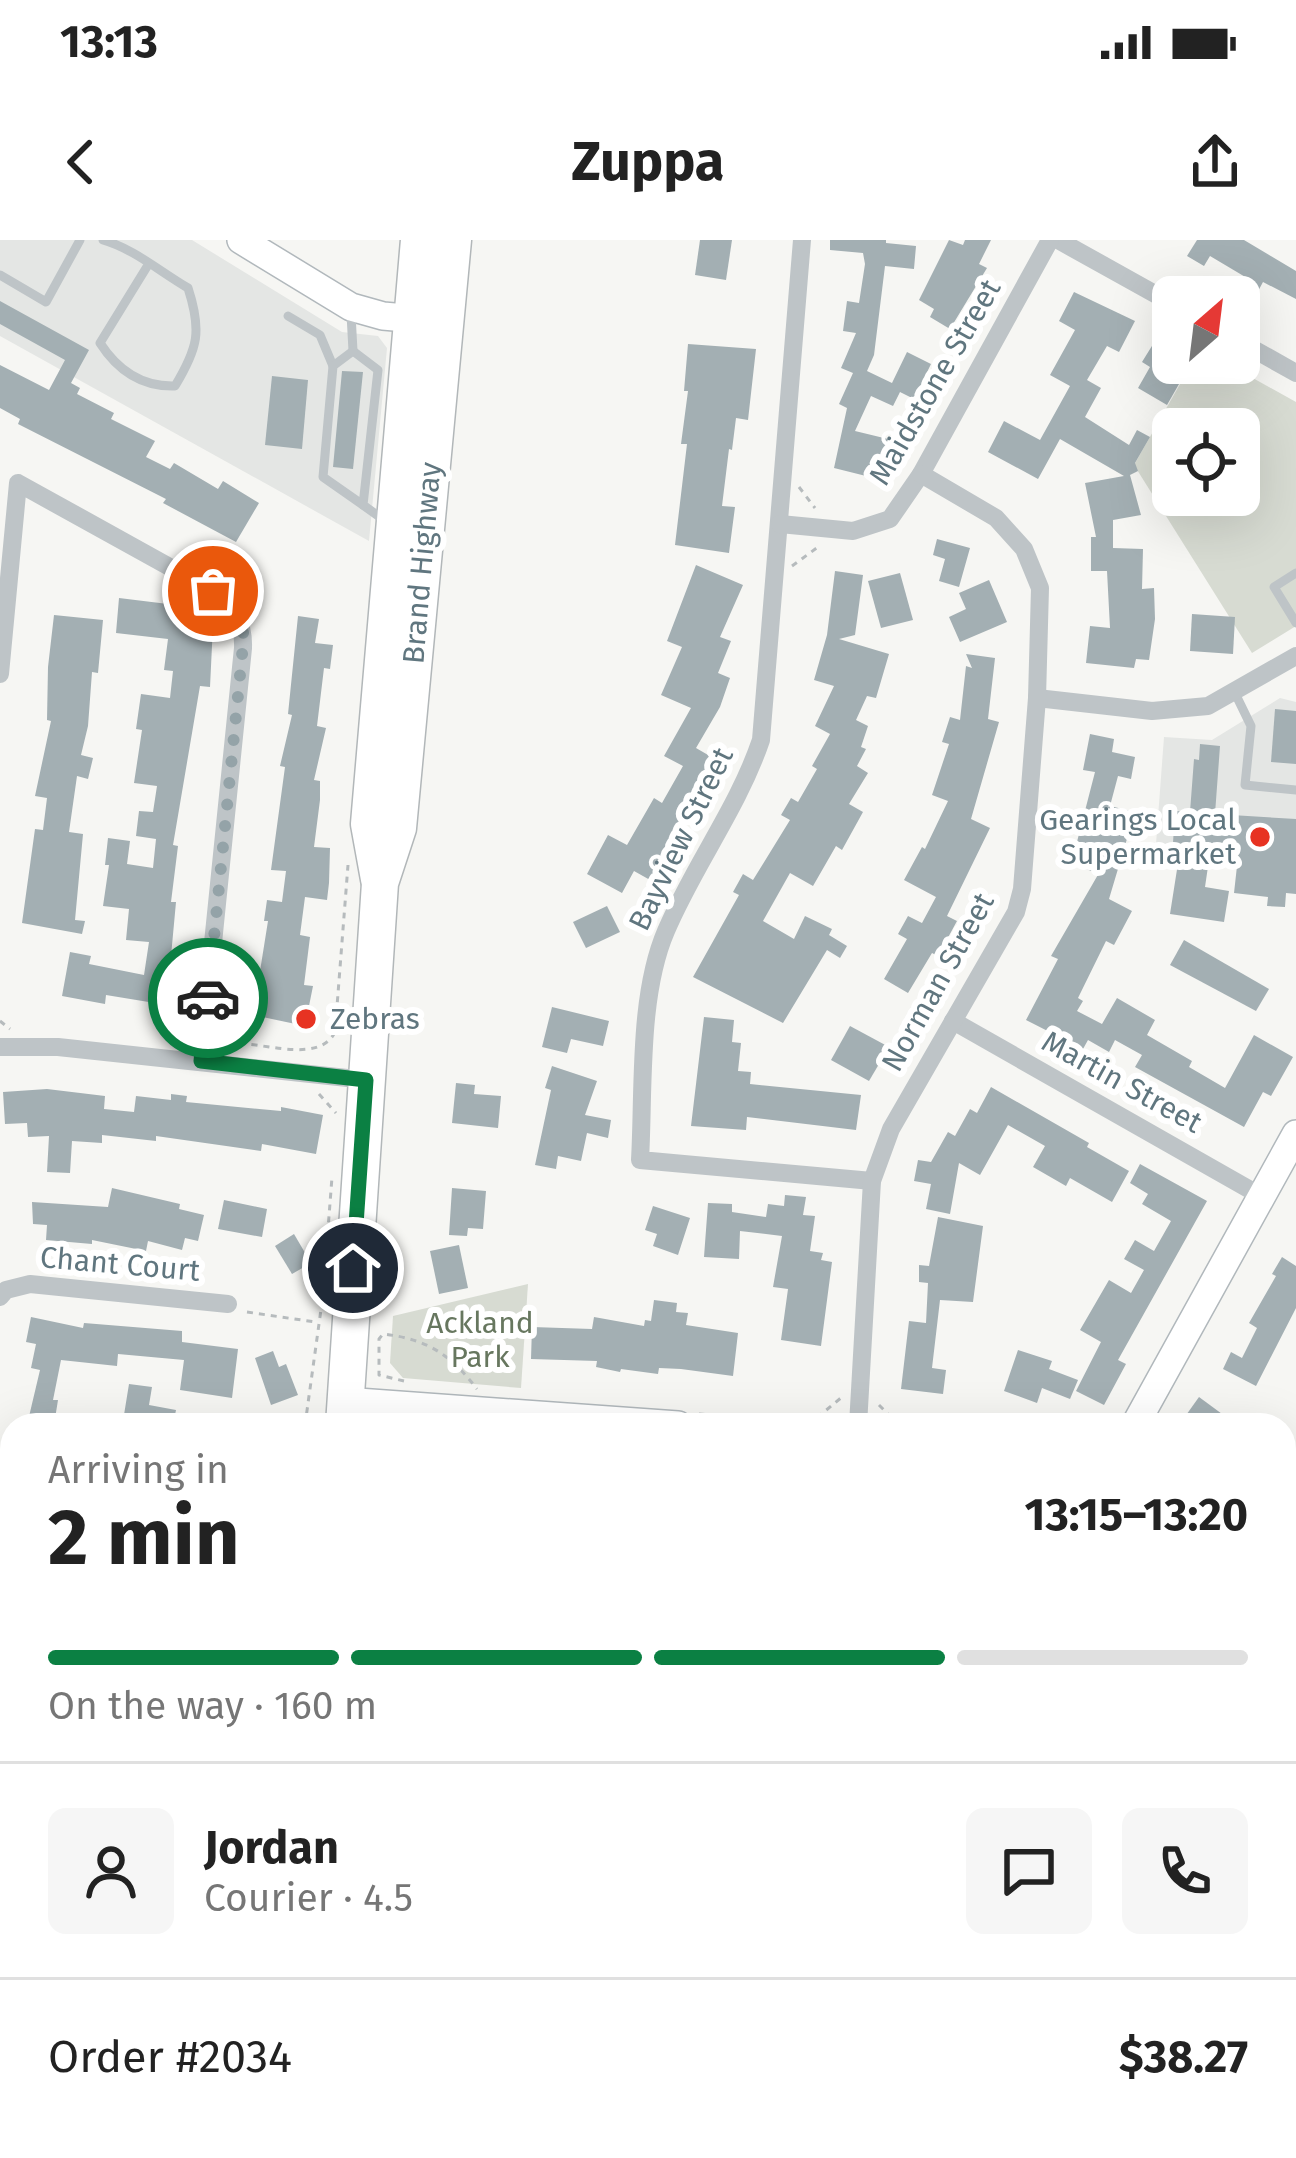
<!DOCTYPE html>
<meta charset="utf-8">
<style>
body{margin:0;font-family:"Fira Sans",sans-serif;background:#f6f6f6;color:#222;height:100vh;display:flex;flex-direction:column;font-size:45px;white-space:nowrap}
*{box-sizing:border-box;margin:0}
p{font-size:39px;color:#767676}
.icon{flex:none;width:66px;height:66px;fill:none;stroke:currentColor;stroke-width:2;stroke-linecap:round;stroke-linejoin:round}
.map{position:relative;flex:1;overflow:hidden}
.details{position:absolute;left:0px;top:1173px;width:1296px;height:747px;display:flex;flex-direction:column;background:#fff;border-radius:36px 36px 0 0;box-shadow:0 12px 48px #0002}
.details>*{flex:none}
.needle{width:78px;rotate:28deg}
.fabs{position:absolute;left:1152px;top:36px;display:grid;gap:24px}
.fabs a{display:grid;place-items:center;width:108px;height:108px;border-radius:18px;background:#fff;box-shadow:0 12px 48px #0002;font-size:60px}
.pin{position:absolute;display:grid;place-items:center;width:102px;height:102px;color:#fff;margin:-51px;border:6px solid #fff;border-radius:50%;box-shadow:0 3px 12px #0007}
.courier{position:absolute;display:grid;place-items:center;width:120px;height:120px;margin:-60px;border:9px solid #0b8043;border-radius:50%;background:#fff;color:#222;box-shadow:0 3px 15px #0007}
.summary em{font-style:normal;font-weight:700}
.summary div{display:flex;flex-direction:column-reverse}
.summary{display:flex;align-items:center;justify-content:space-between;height:204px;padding:0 48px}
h1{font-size:78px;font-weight:700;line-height:90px}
.bar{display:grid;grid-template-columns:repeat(4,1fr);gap:18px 12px;align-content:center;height:144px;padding:0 48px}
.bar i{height:15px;border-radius:9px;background:#e0e0e0}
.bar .current{background:#0b8043}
.bar p{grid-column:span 4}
.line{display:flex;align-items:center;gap:30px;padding:0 48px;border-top:3px solid #e0e0e0}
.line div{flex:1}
.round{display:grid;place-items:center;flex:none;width:126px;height:126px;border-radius:18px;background:#f6f6f6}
.status{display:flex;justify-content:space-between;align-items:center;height:84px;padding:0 60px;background:#fff;direction:ltr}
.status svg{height:33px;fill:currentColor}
header{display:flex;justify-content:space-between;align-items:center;height:156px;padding:0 48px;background:#fff;font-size:54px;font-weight:700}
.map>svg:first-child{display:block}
.built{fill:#e4e6e4}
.green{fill:#d7dbd2;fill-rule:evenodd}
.building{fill:#a3afb3}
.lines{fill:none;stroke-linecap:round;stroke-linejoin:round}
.secondary-casing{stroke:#b1b8bc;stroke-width:30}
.highway-casing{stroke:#b2b7b9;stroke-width:39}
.path{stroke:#b6bbbd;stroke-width:3;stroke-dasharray:6 6;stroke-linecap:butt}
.lane{stroke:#bec4c7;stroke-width:9}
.street{stroke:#bec4c7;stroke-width:18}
.secondary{stroke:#fff;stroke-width:27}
.highway{stroke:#fff;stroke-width:36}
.done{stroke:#94a3a8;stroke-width:12;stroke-dasharray:0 21.6}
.route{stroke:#0b8043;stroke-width:15}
.poi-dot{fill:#e73322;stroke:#fff;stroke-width:4.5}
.labels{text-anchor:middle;stroke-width:12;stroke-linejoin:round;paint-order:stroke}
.street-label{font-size:30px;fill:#60767f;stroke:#fff}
.poi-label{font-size:30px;fill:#60767f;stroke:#fff;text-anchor:end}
.park-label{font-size:30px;fill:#67775f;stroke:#fff}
</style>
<div class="status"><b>13:13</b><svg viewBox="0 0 49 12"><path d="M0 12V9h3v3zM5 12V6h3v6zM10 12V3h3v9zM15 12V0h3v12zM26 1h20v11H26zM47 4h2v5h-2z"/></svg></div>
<header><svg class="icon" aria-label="back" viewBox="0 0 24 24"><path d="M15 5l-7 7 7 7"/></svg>Zuppa<svg class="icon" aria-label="share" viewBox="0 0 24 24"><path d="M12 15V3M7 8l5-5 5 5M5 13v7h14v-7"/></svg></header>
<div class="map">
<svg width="1296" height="1918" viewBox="0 0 1296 1918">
<rect width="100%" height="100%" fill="#f6f6f3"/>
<g class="built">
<polygon points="0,0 192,0 342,92 378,96 387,108 369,301 0,96"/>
<polygon points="1280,458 1296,462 1296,615 1156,604 1164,497 1212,500"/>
</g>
<g class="green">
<path d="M1192,123H1226L1296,162V386L1252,413L1134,225ZM1173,189H1239V255H1173Z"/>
<polygon points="528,1044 521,1148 403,1138 390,1123 393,1076"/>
</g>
<g class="building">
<polygon points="700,0 732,0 726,40 695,35"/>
<polygon points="830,0 886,0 886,3 916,6 914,29 885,26 874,115 867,131 892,143 907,112 931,124 914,159 900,152 893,166 871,156 855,191 888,199 878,239 834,228 847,168 839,164 853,133 841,128 856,93 843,91 847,61 859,63 865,24 863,13 830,10"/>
<polygon points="949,0 963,5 965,0 991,0 979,24 987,28 950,89 930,77 934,69 919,60"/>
<polygon points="1197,0 1244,0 1296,31 1296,59 1263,42 1256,55 1242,47 1247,38 1210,16 1204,26 1187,16"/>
<polygon points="1074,52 1135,81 1119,112 1107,106 1087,140 1101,148 1085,177 1129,205 1137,190 1150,197 1135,223 1138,231 1130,235 1141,275 1113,280 1113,308 1143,309 1142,349 1154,348 1155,379 1149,420 1136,419 1134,428 1086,423 1090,386 1110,388 1107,331 1091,331 1091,297 1096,297 1085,243 1124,236 1060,199 1038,239 988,212 1004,181 1040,200 1070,146 1050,135 1075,90 1059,81"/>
<polygon points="0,61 89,110 71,143 80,148 77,154 114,173 111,179 155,201 146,217 170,229 174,223 218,249 223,241 259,263 236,302 163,263 166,259 18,184 20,179 0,168 0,125 49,150 65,120 0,84"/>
<polygon points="1155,101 1173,111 1173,123 1191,123 1167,165 1138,148 1150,127 1142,122"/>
<polygon points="688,104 756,109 748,180 736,178 732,210 729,209 722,266 735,267 729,313 675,305 687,204 681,204 688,151 684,151"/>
<polygon points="342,131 363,132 353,229 333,227"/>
<polygon points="272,136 308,140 302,209 265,205"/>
<polygon points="937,299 970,308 959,347 939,341 945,319 933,315"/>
<polygon points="696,325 743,345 720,397 731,401 718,433 730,438 720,467 696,508 715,519 702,537 658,621 669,627 659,645 634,631 622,653 587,634 608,595 627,605 654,558 662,563 683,526 664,516 691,468 661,455 682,407 667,401"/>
<polygon points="835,331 863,335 855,395 839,399 889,414 876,458 867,456 856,480 868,486 861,507 866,509 857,526 868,533 849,564 863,572 842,610 836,606 813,646 790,633 763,681 794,699 805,676 832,689 829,695 847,706 840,718 827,710 783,783 693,737 739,655 733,652 743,634 753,640 790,580 781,575 791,558 798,562 817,529 812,526 830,494 815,486 834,446 814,440 827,395"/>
<polygon points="900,333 913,380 881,388 868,341"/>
<polygon points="989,340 1007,382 960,402 949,377 966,369 959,353"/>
<polygon points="119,358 176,365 184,359 199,378 204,374 213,385 210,447 200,446 173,605 178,606 171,662 176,662 170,727 179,729 173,766 106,755 105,764 62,756 70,712 91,716 89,724 144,735 149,702 126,700 129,669 103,666 109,625 105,625 108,598 130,601 127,624 153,628 156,599 136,596 139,571 153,572 157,546 134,543 142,490 136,489 141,454 170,458 173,431 164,430 168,399 116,393"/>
<polygon points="1192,374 1235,377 1233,414 1190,411"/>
<polygon points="54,375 103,380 98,433 92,432 88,486 81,515 93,518 88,539 77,536 69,592 83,594 75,680 85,681 82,694 22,683 35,589 43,590 47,558 35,556 51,481 47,480 48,427"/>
<polygon points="298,376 319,379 315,403 333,405 330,429 324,428 317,486 326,488 314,540 320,541 320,560 314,607 330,608 329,643 327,660 305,657 300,695 310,697 304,745 313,746 305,786 253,775 268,681 264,681 267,660 282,662 286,631 271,630 285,527 280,526 292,475 288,474"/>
<polygon points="966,414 995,418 988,479 999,482 971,579 990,588 947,676 957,681 938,716 932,713 908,753 884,739 907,699 898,694 908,676 922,683 936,657 904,640 922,607 925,609 948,561 932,555 949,504 942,502 950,477 960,480 966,426 972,428"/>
<polygon points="1275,469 1296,471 1296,524 1271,522"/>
<polygon points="1090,494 1114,499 1112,512 1135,517 1131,539 1118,536 1110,566 1135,572 1109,659 1132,671 1114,705 1106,701 1078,758 1083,761 1077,771 1102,784 1117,758 1155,780 1147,795 1192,821 1189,827 1225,848 1254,795 1293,817 1271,856 1263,852 1244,887 1135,827 1142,815 1115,800 1109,812 1088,800 1083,809 1026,780 1058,719 1051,716 1099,633 1071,625 1095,532 1083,530"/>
<polygon points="1200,504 1220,506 1215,574 1296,579 1296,654 1286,653 1285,667 1267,666 1268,657 1234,653 1239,608 1211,606 1205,647 1229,651 1224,682 1170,674 1181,604 1173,603 1175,571 1190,572 1194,519 1199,520"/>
<polygon points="607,666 620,692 586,708 573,682"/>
<polygon points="1184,700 1269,749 1256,771 1170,725"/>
<polygon points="552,767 609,781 603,806 571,799 567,813 542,807"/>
<polygon points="704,777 734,780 732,802 741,803 738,831 751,832 750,844 861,855 856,890 747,877 746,890 691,886"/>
<polygon points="850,786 889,807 869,841 831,820"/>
<polygon points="552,826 597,841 585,875 611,880 608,898 587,893 581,921 558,916 556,929 535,925 551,850 545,848"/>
<polygon points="456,843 475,845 474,854 501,856 498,888 452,883"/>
<polygon points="991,847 1089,903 1087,907 1129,931 1112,962 1070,938 1066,946 1033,927 1045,906 1008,885 980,935 959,923 950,974 926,969 931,944 914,941 918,920 931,922 948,892 955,896 970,869 977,873"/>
<polygon points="47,849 105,856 104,869 134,872 136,856 171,860 171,854 187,856 186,862 281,871 281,867 323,875 316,914 262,904 261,911 156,896 156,901 102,895 102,903 72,901 70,933 47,932 49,896 28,897 27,883 5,884 3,852"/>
<polygon points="1140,924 1207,961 1118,1120 1126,1124 1104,1165 1076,1151 1101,1102 1080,1090 1109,1040 1131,1053 1144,1030 1124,1019 1135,1000 1154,1011 1171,981 1142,964 1148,954 1130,943"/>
<polygon points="112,948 180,964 179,969 204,975 198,1001 185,998 182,1010 148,1001 146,1011 92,1000 92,1004 46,1000 47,985 33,984 32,962 108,967"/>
<polygon points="452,948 486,951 483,989 468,988 467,996 449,995"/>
<polygon points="785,955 806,957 803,975 815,976 810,1011 823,1013 821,1020 832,1022 821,1106 781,1100 788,1049 773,1047 782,996 740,991 739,1019 704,1017 708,963 732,964 732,972 766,977 768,964 784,966"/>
<polygon points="224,960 267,969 262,997 218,989"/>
<polygon points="653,966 690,978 678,1015 653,1006 657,994 645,990"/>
<polygon points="938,977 983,986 973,1062 940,1060 932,1128 946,1130 943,1154 901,1149 909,1081 926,1083 928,1043 919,1042 919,1025 929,1026"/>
<polygon points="294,994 311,1023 292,1034 275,1006"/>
<polygon points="459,1005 468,1048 439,1054 430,1011"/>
<polygon points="1282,1017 1296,1026 1296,1068 1256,1146 1223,1129 1231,1112 1242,1118 1257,1088 1249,1083 1276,1036 1272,1034"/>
<polygon points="654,1060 677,1063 676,1072 688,1073 686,1085 738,1093 733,1136 681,1129 659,1128 658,1134 621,1129 620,1132 596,1127 597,1121 531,1119 532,1087 592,1089 594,1077 644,1086 645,1080 651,1081"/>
<polygon points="31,1077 83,1088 84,1083 182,1091 182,1102 238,1109 232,1158 180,1150 184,1120 118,1114 117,1126 61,1120 53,1160 58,1160 54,1185 27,1185 40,1130 31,1128 36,1104 26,1102"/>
<polygon points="1018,1110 1052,1121 1049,1129 1078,1140 1070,1159 1042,1148 1037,1163 1004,1151"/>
<polygon points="273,1111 279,1127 286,1124 298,1155 271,1165 255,1118"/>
<polygon points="129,1144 152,1147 149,1165 176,1170 173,1185 123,1181"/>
<polygon points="1199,1157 1237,1185 1179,1185"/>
</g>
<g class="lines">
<defs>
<g id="secondary">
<polyline points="241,0 351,67 383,76 429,80"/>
<polyline points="344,1161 678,1185"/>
<polyline points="1135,1185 1296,894"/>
<polyline points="1284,1320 1296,1326"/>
</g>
<g id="highway">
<polyline points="379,639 369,584 419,0"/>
<polyline points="344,1185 380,643 398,588 453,0"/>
<polyline points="255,1918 257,1908"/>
</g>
</defs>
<use href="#secondary" class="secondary-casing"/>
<use href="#highway" class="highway-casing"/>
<g class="path">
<polyline points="799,247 815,268"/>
<polyline points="792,326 818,307"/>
<polyline points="0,781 10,789"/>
<path d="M224,783L246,804C274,806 321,821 335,792L348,625"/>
<polyline points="167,798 187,781"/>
<polyline points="319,854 336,873"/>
<polyline points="247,1072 315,1082"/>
<path d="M404,1141L379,1135V1099L383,1094C427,1099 450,1114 477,1149"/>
<polyline points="879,1165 899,1185"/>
<polyline points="699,1174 812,1182 842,1157"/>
<polyline points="305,1185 323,1055 332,937"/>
<polyline points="1284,1727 1296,1717"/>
<polyline points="221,1918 226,1908"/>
</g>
<g class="lane">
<path d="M103,0C134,9 159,31 188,48C202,91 198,108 175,146C142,147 118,131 100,103L148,25"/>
<polyline points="0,35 46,62 80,0"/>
<polyline points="351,74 353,111"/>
<polyline points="288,76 320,95 333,126"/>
<polyline points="353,111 378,130 363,265 384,280"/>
<polyline points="353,111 333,126 323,237 363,265"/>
<polyline points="1296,333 1274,347 1296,383"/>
<polyline points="1234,451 1251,486 1245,545 1296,550"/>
<polyline points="1078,1918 1079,1908"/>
</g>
<g class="street">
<path d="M802,0L761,500C738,568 694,625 666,691C638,756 644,850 640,920L872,941"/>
<polyline points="1058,0 1173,64"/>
<polyline points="1239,101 1296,133"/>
<polyline points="780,284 853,291 890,279 921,234 1050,0"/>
<path d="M0,434L18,243L213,351C234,366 244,383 243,408L201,821"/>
<polyline points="1037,458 1152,471 1208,466 1296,416"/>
<polyline points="953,781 1261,956"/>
<polyline points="0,807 58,807 366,840"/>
<polyline points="0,1057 6,1050 30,1044 228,1064"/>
<polyline points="858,1185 872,941 891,889 1016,672 1022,649 1037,458 1040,348 1024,309 996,278 921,234"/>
<polyline points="0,1271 12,1273"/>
<polyline points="0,1506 12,1508"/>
<polyline points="1284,1757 1296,1764"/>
<polyline points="0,1764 12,1760"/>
<polyline points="0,1821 4,1840 0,1894"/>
<polyline points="444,1908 448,1918"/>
<polyline points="725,1908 727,1918"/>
<polyline points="905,1918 911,1908"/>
</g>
<use href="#secondary" class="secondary"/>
<use href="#highway" class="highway"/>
</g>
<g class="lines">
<polyline class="done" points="208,758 244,395 234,370 213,351"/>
<polyline class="route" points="208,758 201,821 366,840 353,1028"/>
</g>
<g class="poi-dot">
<circle cx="1260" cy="597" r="12"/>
<circle cx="306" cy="779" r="12"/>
</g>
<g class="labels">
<g class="street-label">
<text transform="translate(935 142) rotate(-60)" y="10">Maidstone Street</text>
<text transform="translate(422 323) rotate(-85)" y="10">Brand Highway</text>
<text transform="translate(681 599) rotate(-64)" y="10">Bayview Street</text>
<text transform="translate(938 742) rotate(-61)" y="10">Norman Street</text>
<text transform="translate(1122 842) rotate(29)" y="10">Martin Street</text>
<text transform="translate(120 1024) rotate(5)" y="10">Chant Court</text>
</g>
<g class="poi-label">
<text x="1236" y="590">Gearings Local<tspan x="1236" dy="34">Supermarket</tspan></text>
<text x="330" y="789" text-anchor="start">Zebras</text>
</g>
<g class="park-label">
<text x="480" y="1093">Ackland<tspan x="480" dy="34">Park</tspan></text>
</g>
</g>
</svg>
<div class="fabs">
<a><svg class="needle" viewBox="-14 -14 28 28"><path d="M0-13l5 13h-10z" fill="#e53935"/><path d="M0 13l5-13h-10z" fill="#767676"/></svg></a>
<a><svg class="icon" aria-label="locate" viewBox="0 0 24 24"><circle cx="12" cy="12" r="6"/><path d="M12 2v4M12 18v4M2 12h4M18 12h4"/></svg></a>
</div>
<div class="pin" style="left:213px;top:351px;background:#ea580c"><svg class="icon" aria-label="bag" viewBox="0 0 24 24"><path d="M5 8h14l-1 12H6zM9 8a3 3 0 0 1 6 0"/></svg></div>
<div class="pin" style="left:353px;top:1028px;background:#1f2937"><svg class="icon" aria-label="home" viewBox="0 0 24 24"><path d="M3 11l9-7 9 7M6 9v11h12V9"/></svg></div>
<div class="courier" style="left:208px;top:758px"><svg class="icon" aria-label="car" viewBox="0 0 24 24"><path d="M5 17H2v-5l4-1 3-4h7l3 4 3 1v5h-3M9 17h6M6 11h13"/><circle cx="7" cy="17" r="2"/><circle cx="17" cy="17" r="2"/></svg></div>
<section class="details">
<div class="summary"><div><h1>2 min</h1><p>Arriving in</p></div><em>13:15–13:20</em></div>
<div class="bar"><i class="current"></i><i class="current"></i><i class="current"></i><i></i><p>On the way · 160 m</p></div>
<div class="line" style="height:216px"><a class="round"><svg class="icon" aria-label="person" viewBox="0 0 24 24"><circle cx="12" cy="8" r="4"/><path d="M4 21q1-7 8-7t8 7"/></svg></a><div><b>Jordan</b><p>Courier · 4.5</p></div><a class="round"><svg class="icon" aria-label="chat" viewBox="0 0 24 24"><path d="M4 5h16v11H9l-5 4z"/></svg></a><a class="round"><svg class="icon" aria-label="phone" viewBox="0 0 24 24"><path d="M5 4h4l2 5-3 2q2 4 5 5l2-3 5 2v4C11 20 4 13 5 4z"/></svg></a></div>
<div class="line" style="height:156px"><div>Order #2034</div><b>$38.27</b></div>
</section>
</div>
